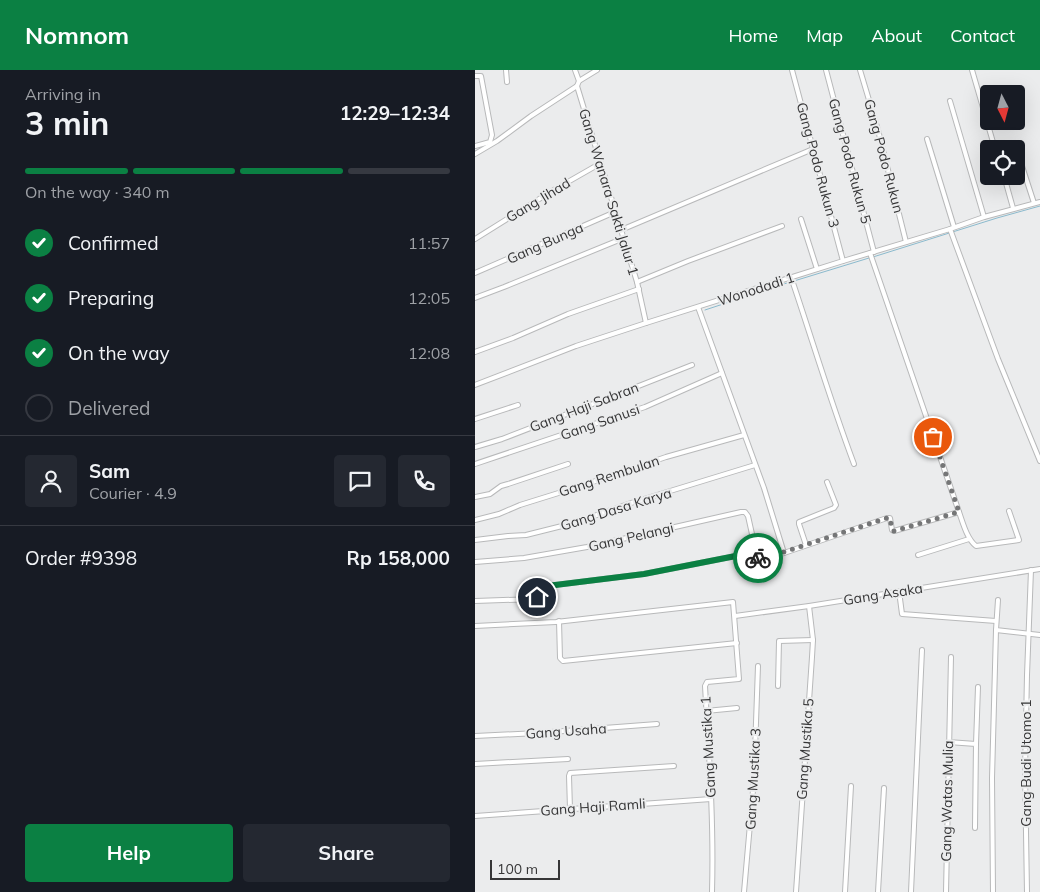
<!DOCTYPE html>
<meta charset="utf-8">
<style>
body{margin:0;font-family:Mulish,sans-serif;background:#242831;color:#f1f3f6;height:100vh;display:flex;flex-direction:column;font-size:19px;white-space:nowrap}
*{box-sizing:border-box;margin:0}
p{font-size:16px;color:#9ea1a6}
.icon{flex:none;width:28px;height:28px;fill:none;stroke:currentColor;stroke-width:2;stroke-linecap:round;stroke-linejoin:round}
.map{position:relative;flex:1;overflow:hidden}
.side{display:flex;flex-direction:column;background:#171b24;width:475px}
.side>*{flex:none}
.needle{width:32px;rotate:174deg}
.buttons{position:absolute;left:505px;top:15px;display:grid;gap:10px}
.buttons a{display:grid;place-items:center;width:45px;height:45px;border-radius:5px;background:#171b24;box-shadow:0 5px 20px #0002;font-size:25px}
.scale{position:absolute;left:15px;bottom:12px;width:70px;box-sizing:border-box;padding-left:5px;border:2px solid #363637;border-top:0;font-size:14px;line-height:18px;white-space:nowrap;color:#363637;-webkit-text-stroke:4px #ebeced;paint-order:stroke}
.pin{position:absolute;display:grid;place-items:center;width:42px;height:42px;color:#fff;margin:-21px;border:2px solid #fff;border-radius:50%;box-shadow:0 1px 5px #0007}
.courier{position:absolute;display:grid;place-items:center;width:50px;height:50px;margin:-25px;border:4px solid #0b8043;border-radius:50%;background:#fff;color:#222;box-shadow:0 1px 6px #0007}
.head em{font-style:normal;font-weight:700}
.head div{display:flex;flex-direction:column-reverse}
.head{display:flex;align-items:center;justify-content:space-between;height:85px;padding:0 25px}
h1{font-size:32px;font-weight:700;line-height:38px}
.bar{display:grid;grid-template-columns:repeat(4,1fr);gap:8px 5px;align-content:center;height:60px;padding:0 25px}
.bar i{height:6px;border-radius:4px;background:#363941}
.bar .active{background:#0b8043}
.bar p{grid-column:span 4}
.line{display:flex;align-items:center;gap:12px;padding:0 25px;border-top:1px solid #363941}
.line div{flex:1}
.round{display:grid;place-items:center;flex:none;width:52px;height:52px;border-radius:5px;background:#242831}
ol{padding:0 25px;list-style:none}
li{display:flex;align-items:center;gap:15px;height:55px}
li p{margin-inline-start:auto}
li .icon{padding:5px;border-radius:50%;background:#0b8043;color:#fff;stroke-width:4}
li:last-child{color:#9ea1a6}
li i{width:28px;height:28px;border:2px solid #363941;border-radius:50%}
.action{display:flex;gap:10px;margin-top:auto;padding:10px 25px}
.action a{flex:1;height:58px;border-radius:5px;background:#0b8043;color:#fff;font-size:20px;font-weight:700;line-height:58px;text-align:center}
.action a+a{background:#242831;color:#f1f3f6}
header{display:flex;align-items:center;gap:30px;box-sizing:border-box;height:70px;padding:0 25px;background:#0b8043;color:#fff}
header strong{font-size:24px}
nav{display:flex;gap:28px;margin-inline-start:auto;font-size:18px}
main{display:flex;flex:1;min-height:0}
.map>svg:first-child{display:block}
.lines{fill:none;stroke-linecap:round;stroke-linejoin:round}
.stream{stroke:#8bbacd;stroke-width:1}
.street-casing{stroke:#b8b9ba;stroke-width:6}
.street{stroke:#fff;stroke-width:4}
.done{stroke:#757677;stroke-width:5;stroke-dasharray:0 9}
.route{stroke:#0b8043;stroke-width:6}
.labels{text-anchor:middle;stroke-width:4;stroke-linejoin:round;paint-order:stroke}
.street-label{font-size:14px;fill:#363637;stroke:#ebeced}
</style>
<header>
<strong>Nomnom</strong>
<nav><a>Home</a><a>Map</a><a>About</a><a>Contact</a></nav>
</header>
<main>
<section class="side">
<div class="head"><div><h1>3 min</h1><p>Arriving in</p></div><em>12:29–12:34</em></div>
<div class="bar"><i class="active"></i><i class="active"></i><i class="active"></i><i></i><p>On the way · 340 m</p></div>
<ol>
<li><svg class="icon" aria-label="check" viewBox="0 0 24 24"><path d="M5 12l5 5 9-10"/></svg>Confirmed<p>11:57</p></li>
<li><svg class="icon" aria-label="check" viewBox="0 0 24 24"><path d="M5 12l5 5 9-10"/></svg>Preparing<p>12:05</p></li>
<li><svg class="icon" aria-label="check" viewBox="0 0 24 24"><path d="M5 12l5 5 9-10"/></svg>On the way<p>12:08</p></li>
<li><i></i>Delivered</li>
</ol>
<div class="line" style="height:90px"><a class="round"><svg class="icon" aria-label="person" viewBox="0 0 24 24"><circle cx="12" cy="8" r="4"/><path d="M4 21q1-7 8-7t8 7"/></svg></a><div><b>Sam</b><p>Courier · 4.9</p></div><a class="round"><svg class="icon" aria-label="chat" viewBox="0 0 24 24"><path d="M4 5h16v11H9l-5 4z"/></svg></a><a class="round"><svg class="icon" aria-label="phone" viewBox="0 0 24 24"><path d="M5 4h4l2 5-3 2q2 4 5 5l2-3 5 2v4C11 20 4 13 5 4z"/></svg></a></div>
<div class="line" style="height:65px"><div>Order #9398</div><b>Rp 158,000</b></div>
<div class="action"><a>Help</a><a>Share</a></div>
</section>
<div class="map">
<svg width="565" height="822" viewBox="0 0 565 822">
<rect width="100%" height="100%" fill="#ebeced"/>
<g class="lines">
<g class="stream">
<polyline points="398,187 522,148 565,136"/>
<polyline points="319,211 394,188"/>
<polyline points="230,240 315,212"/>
</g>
<defs>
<g id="street">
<polyline points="31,0 32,12"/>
<polyline points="100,0 104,11"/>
<polyline points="122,0 104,11 102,16 162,212 171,253"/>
<polyline points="317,0 368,191"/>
<polyline points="351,0 399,182"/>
<polyline points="385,0 403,60 431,172"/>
<polyline points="497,0 520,79"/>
<polyline points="0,6 6,6 17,65 15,72 0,76"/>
<polyline points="475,31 509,147"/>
<polyline points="452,69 479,157"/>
<polyline points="0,84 22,71 56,46 102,16"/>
<polyline points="545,90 559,133"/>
<polyline points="529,106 538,138"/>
<polyline points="326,149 342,199"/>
<polyline points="475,159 523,289 565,391"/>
<polyline points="146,160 338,79"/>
<polyline points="0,169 77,121 126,93"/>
<path d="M395,183L484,442C488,453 492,469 501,476L544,470L534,441"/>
<polyline points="0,203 140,142"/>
<path d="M316,207C337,269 356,333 379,394"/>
<polyline points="162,212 213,191 307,156"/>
<polyline points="0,228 29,217 149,168"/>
<polyline points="223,237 289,418 309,483"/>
<polyline points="0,282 38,268 93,244 164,219"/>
<polyline points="0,315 101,276 171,253 368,191 475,159 509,147 565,132"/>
<polyline points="0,349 43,335"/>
<polyline points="0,377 27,369 128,330 217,295"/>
<polyline points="0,394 170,337 247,303"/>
<polyline points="0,427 15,424 26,416 33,414 93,394"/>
<polyline points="0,450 24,444 45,435 106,416 191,387 269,365"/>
<polyline points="0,470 33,466 51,465 99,453 156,433 280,395"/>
<polyline points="331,475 324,454 324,452 359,438 361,435 352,412"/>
<polyline points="443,485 494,469"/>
<polyline points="0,492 49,488 112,477 266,442 270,442 273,446 281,482"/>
<polyline points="424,521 427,544 521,551"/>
<polyline points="523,530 521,560 565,565"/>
<polyline points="0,531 60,529 62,528 62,520 64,517 169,504 281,482 283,488 286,489 309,483 412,448 415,448 417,460 419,461 484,442"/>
<polyline points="260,546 334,536 565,499"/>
<polyline points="84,551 85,588 88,591 262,573"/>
<path d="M0,556L81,552L258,532L264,609L232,612L230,616C234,684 239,753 237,822"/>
<polyline points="303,616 304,571 338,570"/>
<polyline points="231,641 262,638"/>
<polyline points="0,666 63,663 182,654"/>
<polyline points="473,672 501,674 500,758"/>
<polyline points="501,674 503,617"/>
<polyline points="0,694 93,689"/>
<polyline points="95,739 94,706 95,703 199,696"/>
<polyline points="0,746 236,729"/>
<polyline points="269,822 279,709 283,596"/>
<polyline points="321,822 337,587 338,570 334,536"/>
<polyline points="370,822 376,716"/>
<polyline points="403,822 409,718"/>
<polyline points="436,822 447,580"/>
<polyline points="471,822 476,587"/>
<polyline points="518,822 517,708 521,560"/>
<polyline points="552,822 550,702 552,605 556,500"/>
</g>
</defs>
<use href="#street" class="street-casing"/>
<use href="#street" class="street"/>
</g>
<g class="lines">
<polyline class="done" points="283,488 286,489 309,482 412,448 415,448 417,460 419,461 484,442 458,367"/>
<polyline class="route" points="62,527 62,520 64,517 169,504 281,482 283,488"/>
</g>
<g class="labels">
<g class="street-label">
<text transform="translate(409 86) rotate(75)" y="5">Gang Podo Rukun</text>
<text transform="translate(375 91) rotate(75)" y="5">Gang Podo Rukun 5</text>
<text transform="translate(343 95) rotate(75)" y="5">Gang Podo Rukun 3</text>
<text transform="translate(134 122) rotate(73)" y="5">Gang Wanara Sakti Jalur 1</text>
<text transform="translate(63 130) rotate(-31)" y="5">Gang Jihad</text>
<text transform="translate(70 173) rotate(-24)" y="5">Gang Bunga</text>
<text transform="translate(281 219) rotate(-18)" y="5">Wonodadi 1</text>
<text transform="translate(109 337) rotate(-21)" y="5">Gang Haji Sabran</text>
<text transform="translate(125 352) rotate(-19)" y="5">Gang Sanusi</text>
<text transform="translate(134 406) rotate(-18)" y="5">Gang Rembulan</text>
<text transform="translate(141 439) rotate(-17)" y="5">Gang Dasa Karya</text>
<text transform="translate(156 467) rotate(-13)" y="5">Gang Pelangi</text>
<text transform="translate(408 524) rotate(-9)" y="5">Gang Asaka</text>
<text transform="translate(91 661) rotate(-4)" y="5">Gang Usaha</text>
<text transform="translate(233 677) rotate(-93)" y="5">Gang Mustika 1</text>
<text transform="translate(330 679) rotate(-86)" y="5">Gang Mustika 5</text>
<text transform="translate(551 693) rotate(-90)" y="5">Gang Budi Utomo 1</text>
<text transform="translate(278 709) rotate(-87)" y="5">Gang Mustika 3</text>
<text transform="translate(472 731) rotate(-89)" y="5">Gang Watas Mulia</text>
<text transform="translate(118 737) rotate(-4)" y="5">Gang Haji Ramli</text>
</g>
</g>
</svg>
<div class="buttons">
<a><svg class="needle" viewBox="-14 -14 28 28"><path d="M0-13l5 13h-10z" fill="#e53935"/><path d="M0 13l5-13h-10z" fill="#9ea1a6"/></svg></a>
<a><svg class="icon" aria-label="locate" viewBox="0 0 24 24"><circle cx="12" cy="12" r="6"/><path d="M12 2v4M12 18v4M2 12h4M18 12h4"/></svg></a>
</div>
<div class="scale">100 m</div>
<div class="pin" style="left:458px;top:367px;background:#ea580c"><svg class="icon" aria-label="bag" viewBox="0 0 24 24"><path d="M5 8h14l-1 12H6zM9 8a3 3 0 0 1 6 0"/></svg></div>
<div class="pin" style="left:62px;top:527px;background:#1f2937"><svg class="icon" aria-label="home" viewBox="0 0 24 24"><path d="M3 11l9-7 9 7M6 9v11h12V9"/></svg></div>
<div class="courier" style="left:283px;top:488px"><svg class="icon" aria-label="bike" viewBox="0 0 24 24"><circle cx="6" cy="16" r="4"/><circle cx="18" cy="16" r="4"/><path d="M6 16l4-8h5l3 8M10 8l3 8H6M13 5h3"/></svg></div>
</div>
</main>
